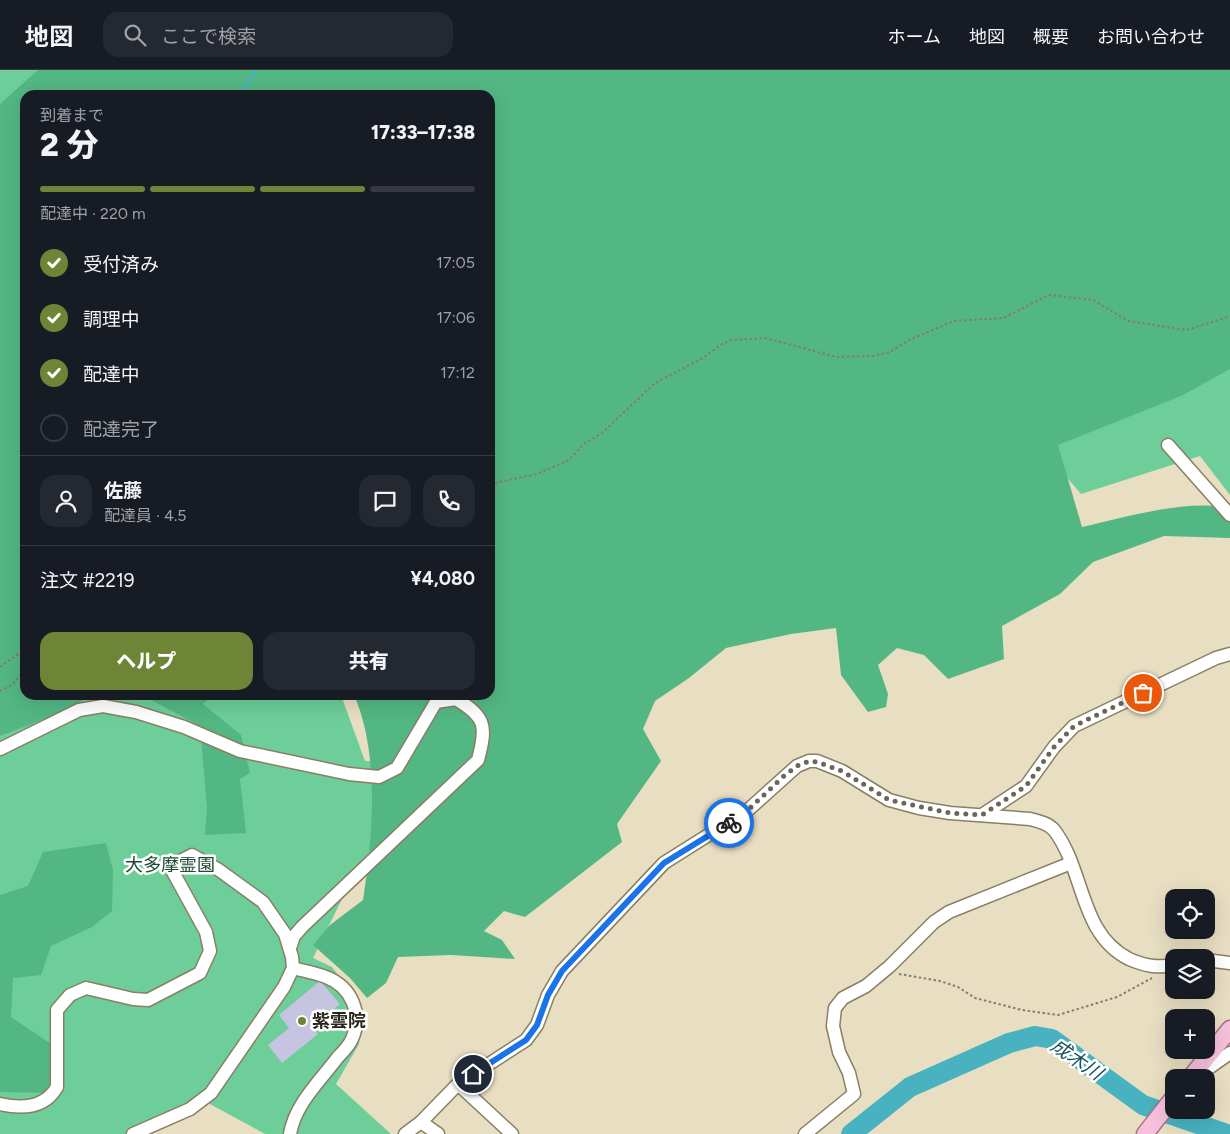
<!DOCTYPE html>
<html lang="ja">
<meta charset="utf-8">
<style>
body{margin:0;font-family:Figtree,"Noto Sans JP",sans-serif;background:#242831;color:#f1f3f6;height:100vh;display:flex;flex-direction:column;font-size:19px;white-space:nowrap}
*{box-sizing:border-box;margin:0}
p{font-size:16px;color:#9ea1a6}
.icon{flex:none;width:28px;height:28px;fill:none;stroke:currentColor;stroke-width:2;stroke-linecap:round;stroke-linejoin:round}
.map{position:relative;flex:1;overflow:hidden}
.drawer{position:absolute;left:20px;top:20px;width:475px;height:610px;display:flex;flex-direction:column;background:#171b24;border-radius:15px;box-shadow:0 5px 20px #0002}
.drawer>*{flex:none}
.buttons{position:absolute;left:1165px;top:819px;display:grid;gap:10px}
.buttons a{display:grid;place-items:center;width:50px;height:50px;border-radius:10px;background:#171b24;box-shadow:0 5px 20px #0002;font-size:25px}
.pin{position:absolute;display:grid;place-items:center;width:42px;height:42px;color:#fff;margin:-21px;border:2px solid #fff;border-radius:50%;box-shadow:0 1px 5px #0007}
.courier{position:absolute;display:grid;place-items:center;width:50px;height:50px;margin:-25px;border:4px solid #1a73e8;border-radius:50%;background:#fff;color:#222;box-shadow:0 1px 6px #0007}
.headline em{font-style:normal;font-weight:800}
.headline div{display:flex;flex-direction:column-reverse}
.headline{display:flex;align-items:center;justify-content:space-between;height:85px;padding:0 20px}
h1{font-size:32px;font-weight:800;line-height:38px}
.bar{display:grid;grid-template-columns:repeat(4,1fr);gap:8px 5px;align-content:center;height:60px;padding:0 20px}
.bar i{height:6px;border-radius:4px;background:#363941}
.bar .on{background:#6e8436}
.bar p{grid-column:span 4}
.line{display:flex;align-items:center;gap:12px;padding:0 20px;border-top:1px solid #363941}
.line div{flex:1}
.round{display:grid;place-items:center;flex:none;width:52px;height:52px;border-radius:15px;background:#242831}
ol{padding:0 20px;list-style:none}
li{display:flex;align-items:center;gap:15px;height:55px}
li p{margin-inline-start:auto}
li .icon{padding:5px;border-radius:50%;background:#6e8436;color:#fff;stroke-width:4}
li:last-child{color:#9ea1a6}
li i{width:28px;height:28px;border:2px solid #363941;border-radius:50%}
.action{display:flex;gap:10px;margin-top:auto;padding:10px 20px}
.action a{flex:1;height:58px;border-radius:15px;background:#6e8436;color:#fff;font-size:20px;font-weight:800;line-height:58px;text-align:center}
.action a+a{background:#242831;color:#f1f3f6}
header{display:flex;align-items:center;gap:30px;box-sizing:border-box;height:70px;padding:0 25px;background:#171b24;border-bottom:1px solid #363941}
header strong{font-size:24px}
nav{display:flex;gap:28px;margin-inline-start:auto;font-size:18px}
.search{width:350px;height:45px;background:#242831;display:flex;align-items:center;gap:12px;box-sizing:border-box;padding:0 18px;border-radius:15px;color:#9ea1a6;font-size:19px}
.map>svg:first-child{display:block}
.green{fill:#6dce99}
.forest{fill:#53b783}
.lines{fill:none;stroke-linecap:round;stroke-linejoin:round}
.stream{stroke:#48b2c0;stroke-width:3}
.river{stroke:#48b2c0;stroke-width:20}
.building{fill:#c6c4e0}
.minor-casing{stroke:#887f65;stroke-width:15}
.major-casing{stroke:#ab6f88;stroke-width:19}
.path{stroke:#837d6a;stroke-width:2;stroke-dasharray:2.5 2.5;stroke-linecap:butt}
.minor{stroke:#fff;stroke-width:12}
.major{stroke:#f7c1dc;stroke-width:16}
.done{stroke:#6b6655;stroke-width:5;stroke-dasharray:0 9}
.route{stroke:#1a73e8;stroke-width:6}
.poi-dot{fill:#6e8436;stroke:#fff;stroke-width:2}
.labels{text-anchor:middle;stroke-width:5;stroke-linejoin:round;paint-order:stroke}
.park-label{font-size:18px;fill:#204933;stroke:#fff}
.poi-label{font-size:18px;font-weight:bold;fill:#28251a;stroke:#fff;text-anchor:start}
.water-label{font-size:19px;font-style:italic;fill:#18545c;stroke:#fff}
</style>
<header>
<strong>地図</strong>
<div class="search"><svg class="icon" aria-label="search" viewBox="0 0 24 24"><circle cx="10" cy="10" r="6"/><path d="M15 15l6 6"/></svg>ここで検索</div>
<nav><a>ホーム</a><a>地図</a><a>概要</a><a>お問い合わせ</a></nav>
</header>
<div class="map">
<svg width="1230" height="1064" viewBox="0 0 1230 1064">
<rect width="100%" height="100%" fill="#e8dec2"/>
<g class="green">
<polygon points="0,0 49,0 25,25 0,86"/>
<polygon points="1230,290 1230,425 1200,386 1081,424 1041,377"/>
<polygon points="74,625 341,625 365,691 393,691 481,625 359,809 342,829 313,888 332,897 362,937 359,974 336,1014 391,1064 265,1064 208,1033 138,1064 0,1064 0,666"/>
</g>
<g class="forest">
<path d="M38,0H1230V299L1181,326L1058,375L1082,457C1127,447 1185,429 1230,438V468L1164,466L1093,492L1060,524L1002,556L1004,589L948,609L924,585L897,578L878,595L888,624L886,637L868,642L841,605L836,558L791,564L726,578L689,608L655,631L643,659L661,691L617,754L622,772L525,847L504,841L484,861L502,870L515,889L451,885L398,887L386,913L367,928L350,908L313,875L330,855L363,830C373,767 380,684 354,625H490V25H25V625H94L55,645L0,666V34Z"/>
<polygon points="142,625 213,625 203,634 241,665 250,703 240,709 246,763 205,765 207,738 200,656"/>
<polygon points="106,773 113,800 112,841 92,857 51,876 41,905 13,908 11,947 54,976 51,1023 0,1022 0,825 28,816 43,782"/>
</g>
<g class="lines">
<polyline class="stream" points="240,25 256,0"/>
<polyline class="river" points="851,1064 910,1017 1009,973 1035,966 1052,969 1143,1035 1227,1064"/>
</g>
<polygon class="building" points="320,911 340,934 313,957 318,964 282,993 268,975 289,958 279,945"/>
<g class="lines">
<defs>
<g id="minor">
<polyline points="1168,375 1230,445"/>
<path d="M0,679L79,640L103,636L136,642L184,657L240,681L349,704L379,707L397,698L436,632L456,629C486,647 487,656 478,690L303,856L294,866L290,878"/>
<polyline points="982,745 1026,716 1054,677 1074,656 1216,588 1230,584"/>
<polyline points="1206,890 1230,893"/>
<polyline points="1200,997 1210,997 1230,983"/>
<polyline points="458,1014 512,1064"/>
<path d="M0,1034C22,1039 45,1038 57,1017V940L70,925L86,918L133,929L148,930L200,903L210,881L206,862L173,802L178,792L192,785L219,800L263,832L285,864L292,887L293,898L284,917L211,1023L190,1039L133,1064"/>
<path d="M421,1052L458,1014L526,970L537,955L548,925L562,901L664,793L748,740L797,696L809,691H817L842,701L889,730L919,738L950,743L1030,749C1038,751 1048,753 1054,760C1085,800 1079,864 1129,889C1145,896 1157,898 1174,895"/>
<path d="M290,1064C295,1034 320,1011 338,987C343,982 349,976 352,969C363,944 352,917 326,907C316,903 304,901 293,898"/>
<polyline points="405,1064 421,1052 438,1064"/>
<polyline points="805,1064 854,1024 849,1003 839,982 833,956 835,938 843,928 866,916 890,896 934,852 949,842 1071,793"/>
</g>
<g id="major">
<polyline points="1190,1008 1230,959"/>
<polyline points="1145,1064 1174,1027"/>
</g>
</defs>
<use href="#minor" class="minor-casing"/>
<use href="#major" class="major-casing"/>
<g class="path">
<polyline points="490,414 537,404 569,390 585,373 602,363 655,313 703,288 719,276 731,270 766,268 836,287 873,286 890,282 909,270 954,251 1003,248 1049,225 1093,230 1128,251 1187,260 1230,246"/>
<polyline points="0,597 25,579"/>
<polyline points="0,621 12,615 25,600"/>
<polyline points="899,904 940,911 958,917 975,928 1022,940 1058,945 1117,927 1152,908"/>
</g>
<use href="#minor" class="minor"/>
<use href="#major" class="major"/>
</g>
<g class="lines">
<polyline class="done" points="729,753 748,740 784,706 797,696 809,691 817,692 842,701 889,730 950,743 982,745 1026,716 1054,677 1074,656 1143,623"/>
<polyline class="route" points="473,1004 526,970 537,955 548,925 562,901 664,793 729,753"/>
</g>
<circle class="poi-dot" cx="302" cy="951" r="5"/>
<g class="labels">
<g class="park-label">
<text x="170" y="801">大多摩霊園</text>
</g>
<g class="poi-label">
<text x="312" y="957">紫雲院</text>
</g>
<g class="water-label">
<text transform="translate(1077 989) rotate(34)" y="7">成木川</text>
</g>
</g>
</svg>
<div class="buttons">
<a><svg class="icon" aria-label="locate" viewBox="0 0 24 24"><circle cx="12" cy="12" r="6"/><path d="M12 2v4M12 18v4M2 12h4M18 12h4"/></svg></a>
<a><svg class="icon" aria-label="layers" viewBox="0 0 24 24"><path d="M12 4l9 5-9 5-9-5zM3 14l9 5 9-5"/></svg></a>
<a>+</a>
<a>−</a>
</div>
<div class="pin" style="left:1143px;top:623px;background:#ea580c"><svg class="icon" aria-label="bag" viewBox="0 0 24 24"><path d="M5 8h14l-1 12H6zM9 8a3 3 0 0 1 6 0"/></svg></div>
<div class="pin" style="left:473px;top:1004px;background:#1f2937"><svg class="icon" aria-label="home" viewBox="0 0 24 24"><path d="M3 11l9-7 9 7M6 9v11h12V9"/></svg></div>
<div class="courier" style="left:729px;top:753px"><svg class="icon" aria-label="bike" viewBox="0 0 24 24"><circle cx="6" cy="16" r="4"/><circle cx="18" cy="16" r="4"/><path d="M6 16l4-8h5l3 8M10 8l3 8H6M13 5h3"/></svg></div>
<section class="drawer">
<div class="headline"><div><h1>2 分</h1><p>到着まで</p></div><em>17:33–17:38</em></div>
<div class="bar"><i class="on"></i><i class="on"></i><i class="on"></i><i></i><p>配達中 · 220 m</p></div>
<ol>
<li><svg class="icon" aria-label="check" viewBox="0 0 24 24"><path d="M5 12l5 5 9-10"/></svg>受付済み<p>17:05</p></li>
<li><svg class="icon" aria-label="check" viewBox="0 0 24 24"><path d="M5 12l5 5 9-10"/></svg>調理中<p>17:06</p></li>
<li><svg class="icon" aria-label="check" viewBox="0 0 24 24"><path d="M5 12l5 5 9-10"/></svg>配達中<p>17:12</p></li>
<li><i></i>配達完了</li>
</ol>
<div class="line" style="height:90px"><a class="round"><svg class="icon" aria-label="person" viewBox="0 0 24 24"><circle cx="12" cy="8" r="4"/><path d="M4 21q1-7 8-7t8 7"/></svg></a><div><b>佐藤</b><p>配達員 · 4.5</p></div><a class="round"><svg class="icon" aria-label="chat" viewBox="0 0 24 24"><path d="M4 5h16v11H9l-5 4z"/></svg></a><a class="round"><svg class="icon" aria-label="phone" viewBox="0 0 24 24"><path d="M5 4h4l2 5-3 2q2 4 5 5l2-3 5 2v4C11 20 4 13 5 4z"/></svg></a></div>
<div class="line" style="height:65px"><div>注文 #2219</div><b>¥4,080</b></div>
<div class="action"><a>ヘルプ</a><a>共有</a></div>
</section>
</div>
